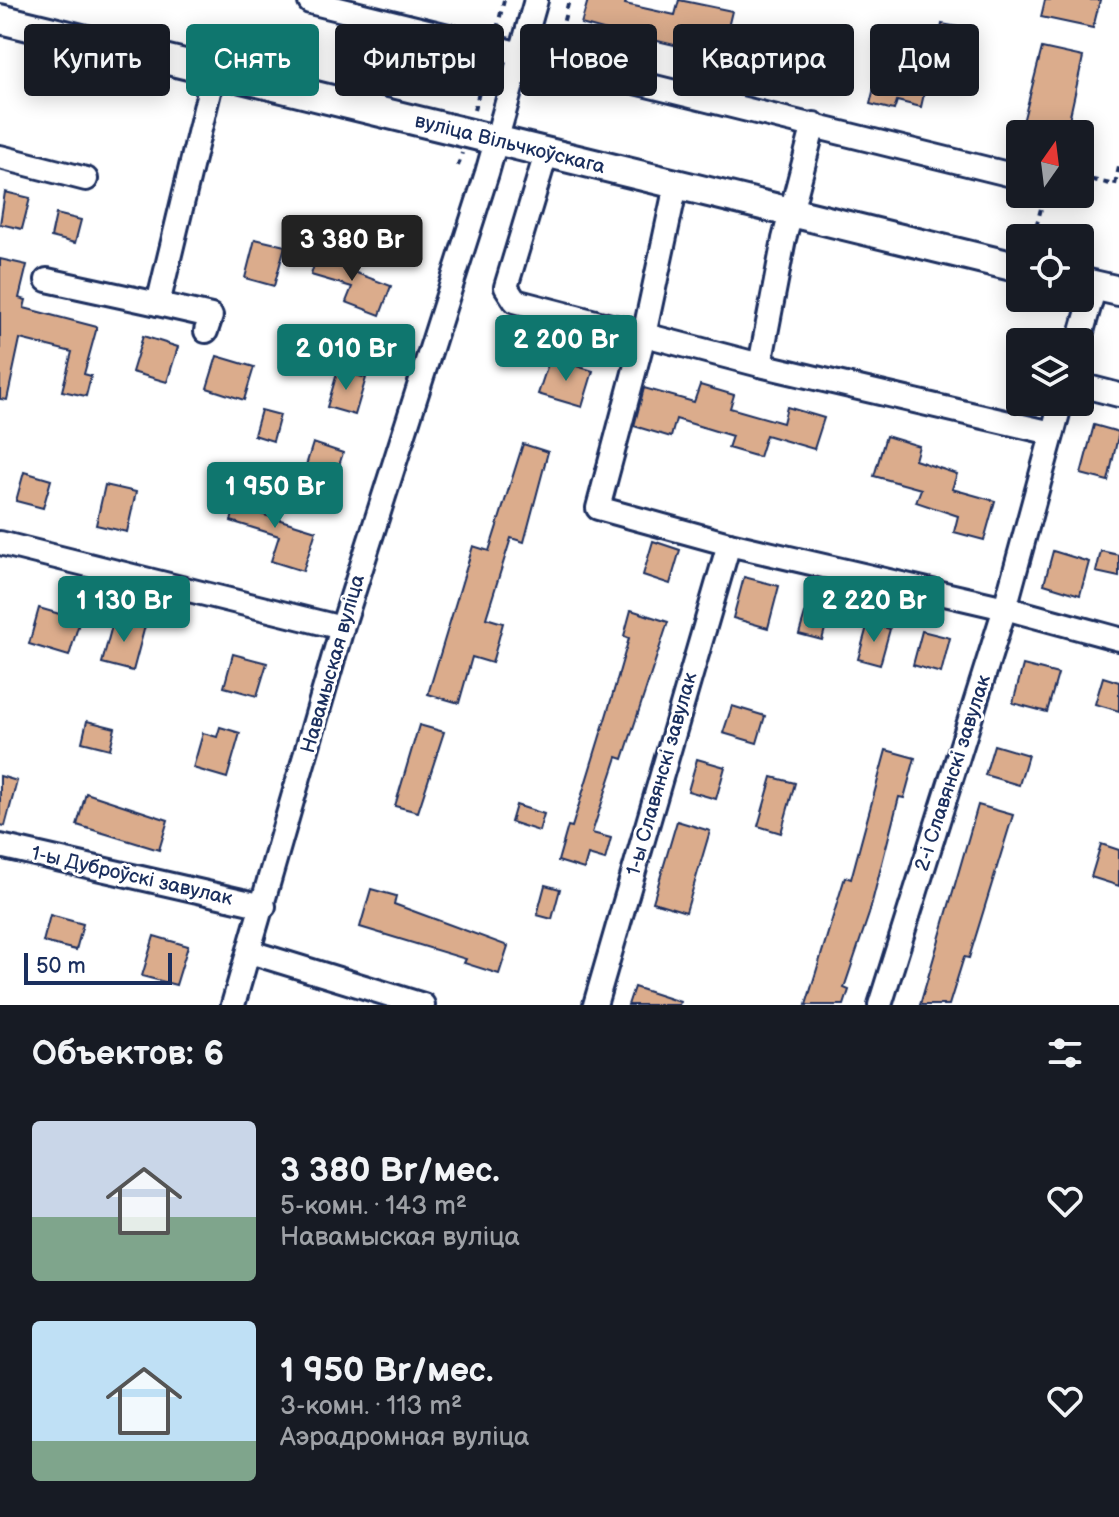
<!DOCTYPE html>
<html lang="ru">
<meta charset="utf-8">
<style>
body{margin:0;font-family:"Balsamiq Sans",sans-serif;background:#20242c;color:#f1f3f6;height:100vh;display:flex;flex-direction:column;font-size:30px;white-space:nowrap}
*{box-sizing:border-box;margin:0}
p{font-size:26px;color:#9ea1a6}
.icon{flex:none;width:44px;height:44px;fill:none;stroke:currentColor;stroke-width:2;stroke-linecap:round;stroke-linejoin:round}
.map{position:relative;height:1005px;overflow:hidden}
.details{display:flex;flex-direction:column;background:#171b24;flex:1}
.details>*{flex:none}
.top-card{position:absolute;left:24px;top:24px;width:1072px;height:72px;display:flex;gap:16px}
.needle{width:52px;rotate:14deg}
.controls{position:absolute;left:1006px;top:120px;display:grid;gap:16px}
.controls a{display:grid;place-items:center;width:88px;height:88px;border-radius:8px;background:#171b24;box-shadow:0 4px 20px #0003;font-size:40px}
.scale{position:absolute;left:24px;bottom:20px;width:148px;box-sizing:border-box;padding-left:8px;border:4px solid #1b2f5e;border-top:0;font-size:22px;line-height:28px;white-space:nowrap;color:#1b2f5e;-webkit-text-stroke:6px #fff;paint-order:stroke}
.price{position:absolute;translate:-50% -68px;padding:0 18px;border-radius:8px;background:#0f766e;color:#fff;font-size:26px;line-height:52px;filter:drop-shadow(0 2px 4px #0008)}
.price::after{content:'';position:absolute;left:50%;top:48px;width:24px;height:18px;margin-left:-12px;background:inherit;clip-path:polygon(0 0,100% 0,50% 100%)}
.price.on{background:#222;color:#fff}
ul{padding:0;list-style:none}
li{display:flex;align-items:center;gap:24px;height:200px;padding:0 32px}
li span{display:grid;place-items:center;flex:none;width:224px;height:160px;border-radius:8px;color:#555}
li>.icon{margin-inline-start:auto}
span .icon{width:96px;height:96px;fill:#fffc;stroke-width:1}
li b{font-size:34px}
h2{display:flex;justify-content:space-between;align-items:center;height:96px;padding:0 32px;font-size:34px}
.chip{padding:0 28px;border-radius:8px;background:#171b24;box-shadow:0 4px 20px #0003;font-size:28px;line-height:72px}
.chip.on{background:#0f766e;color:#fff}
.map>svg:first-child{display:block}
</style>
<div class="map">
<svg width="1119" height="1005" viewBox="0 0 1119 1005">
<rect width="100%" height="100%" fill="#fff"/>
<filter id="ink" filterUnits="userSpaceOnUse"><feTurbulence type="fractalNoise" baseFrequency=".0125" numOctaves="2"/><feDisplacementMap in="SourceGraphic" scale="16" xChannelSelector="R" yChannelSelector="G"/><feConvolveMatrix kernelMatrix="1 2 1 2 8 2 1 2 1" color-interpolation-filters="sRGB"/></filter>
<g filter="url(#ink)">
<g fill="#dbac8c" stroke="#1b2f5e" stroke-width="2">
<path d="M588 0H626L625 4 675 15 679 0 732 11 721 56 649 39 645 55 626 50 629 37 581 24Z"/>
<path d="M1045 0H1100L1093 28 1041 17Z"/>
<path d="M942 24 975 30 969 58 937 51Z"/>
<path d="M781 25 831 36 823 69 773 58Z"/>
<path d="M1042 48 1083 57 1066 134H1020Z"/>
<path d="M881 60 929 72 921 107 897 101 894 110 870 104Z"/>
<path d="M5 192 30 198 22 229 0 224Z"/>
<path d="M56 214 81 220 75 243 51 237Z"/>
<path d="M255 239 285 246 274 286 245 278Z"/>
<path d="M319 248 338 253 335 265 391 286 380 315 346 302 352 287 311 275Z"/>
<path d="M0 259 27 265 19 298 26 300 24 308 97 327 84 374 91 376 86 396 62 391 72 352 20 339 7 400 0 399Z"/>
<path d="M143 336 178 347 167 382 132 372Z"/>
<path d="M217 356 254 367 244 400 207 388Z"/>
<path d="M550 358 593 371 582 407 538 394Z"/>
<path d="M338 370 366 378 355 415 327 407Z"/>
<path d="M700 385 734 395 730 408 783 423 787 407 824 418 814 449 766 435 759 457 728 448 732 436 676 419 671 437 634 426 644 388 694 402Z"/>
<path d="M261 410 280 415 273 441 254 435Z"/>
<path d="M1094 425 1119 432 1108 481 1081 474Z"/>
<path d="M886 436 919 446 915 460 957 474 952 489 995 501 984 540 954 532 958 516 916 502 921 489 874 476Z"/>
<path d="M313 443 343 453 333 484 303 475Z"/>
<path d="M523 444 548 452 524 542 511 538 486 618 503 623 492 663 472 657 459 703 428 694 473 546 489 551Z"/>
<path d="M24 472 51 480 43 508 16 501Z"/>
<path d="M105 485 136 492 127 532 96 525Z"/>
<path d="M241 488 266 496 261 514 316 531 303 571 271 561 279 536 231 521Z"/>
<path d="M653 541 680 550 670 584 643 575Z"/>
<path d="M1053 551 1089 562 1080 595 1044 584Z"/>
<path d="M1101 551 1119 555V577L1096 572Z"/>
<path d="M744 577 779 586 768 628 733 618Z"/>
<path d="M810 597 832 603 822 640 799 634Z"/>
<path d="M39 608 80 620 69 656 29 644Z"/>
<path d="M631 610 668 622 623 759 617 757 592 833 611 838 605 860 588 855 584 869 558 861 568 826 572 827 612 697 629 638 624 636Z"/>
<path d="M114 618 145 626 133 671 102 663Z"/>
<path d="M868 623 890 629 880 665 858 659Z"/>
<path d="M922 631 950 638 941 673 913 665Z"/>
<path d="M233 654 267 663 257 696 224 687Z"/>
<path d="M1023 665 1058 674 1047 712 1013 703Z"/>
<path d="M1103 677 1119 682V711L1095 704Z"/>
<path d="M732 706 765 716 757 743 723 733Z"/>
<path d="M87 721 115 728 110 749 82 742Z"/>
<path d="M419 725 444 732 418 812 395 806Z"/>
<path d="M220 727 240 733 227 778 193 768 203 733 217 737Z"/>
<path d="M994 745 1028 755 1019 785 985 775Z"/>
<path d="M886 750 915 758 904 798 899 797 869 914 844 988 849 990 844 1005H806L845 877 851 879Z"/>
<path d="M697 759 725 767 716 799 688 791Z"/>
<path d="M0 776 17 781 5 826 0 825Z"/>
<path d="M772 777 795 783 781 833 758 826Z"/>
<path d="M86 793 168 820 159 850 77 825Z"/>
<path d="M516 805 544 814 539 831 511 822Z"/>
<path d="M978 805 1013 815 969 958 964 957 949 1005H920Z"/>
<path d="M677 821 710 831 686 912 653 902Z"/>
<path d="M1101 844 1119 850V886L1091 877Z"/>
<path d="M545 885 560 889 552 919 537 915Z"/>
<path d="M371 889 396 896 394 904 508 946 499 974 464 963 466 959 360 927Z"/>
<path d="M50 915 83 924 76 950 43 942Z"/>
<path d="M154 936 188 946 176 985 142 976Z"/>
<path d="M634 987 680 1002 679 1005H628Z"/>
</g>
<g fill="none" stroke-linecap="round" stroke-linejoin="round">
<defs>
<g id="minor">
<path d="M310 2 1020 177"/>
<path d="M546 154 506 287 515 301 760 365 1052 433"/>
<path d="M0 157 86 179"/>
<path d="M676 185 644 335 598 508 729 544 1005 608 1119 639"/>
<path d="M47 280 158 304 214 71"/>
<path d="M158 304 211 316 206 331"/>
<path d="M1079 342 1095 286"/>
<path d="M760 365 784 239 814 124"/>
<path d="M1080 385 1119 395"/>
<path d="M0 543 342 628"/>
<path d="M0 846 264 906"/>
<path d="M250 952 423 1005"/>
<path d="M233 1005 342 628 487 173 536 0"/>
<path d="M595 1005 729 544"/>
<path d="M880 1005 1005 608 1061 402"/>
</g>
<g id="major">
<path d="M0 19 1020 268"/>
<path d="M1080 282 1119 291"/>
</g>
</defs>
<use href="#minor" stroke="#1b2f5e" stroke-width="28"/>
<use href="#major" stroke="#1b2f5e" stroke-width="34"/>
<g stroke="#1b2f5e" stroke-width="4" stroke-dasharray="6 6" stroke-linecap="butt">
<path d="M497 29 504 0"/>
<path d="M558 44 569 0"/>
<path d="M474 110 487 65"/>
<path d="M458 166 462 153"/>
<path d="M1080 177 1115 185 1119 167"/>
<path d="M1033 238 1045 194"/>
</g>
<use href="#minor" stroke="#fff" stroke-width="22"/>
<use href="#major" stroke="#fff" stroke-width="28"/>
</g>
</g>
<g text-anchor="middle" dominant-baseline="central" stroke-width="6" stroke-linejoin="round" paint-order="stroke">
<g font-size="20" fill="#1b2f5e" stroke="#fff">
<text transform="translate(510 144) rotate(14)">вуліца Вільчкоўскага</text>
<text transform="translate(333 664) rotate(-74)">Навамыская вуліца</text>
<text transform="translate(953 773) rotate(-72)">2-і Славянскі завулак</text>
<text transform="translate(662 774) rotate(-74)">1-ы Славянскі завулак</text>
<text transform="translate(132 876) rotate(13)">1-ы Дуброўскі завулак</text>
</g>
</g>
</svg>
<div class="controls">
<a><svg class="needle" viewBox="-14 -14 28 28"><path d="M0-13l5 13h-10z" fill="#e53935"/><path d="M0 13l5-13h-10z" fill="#9ea1a6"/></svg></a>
<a><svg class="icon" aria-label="locate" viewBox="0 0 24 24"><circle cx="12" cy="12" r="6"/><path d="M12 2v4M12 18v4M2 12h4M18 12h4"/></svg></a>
<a><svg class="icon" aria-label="layers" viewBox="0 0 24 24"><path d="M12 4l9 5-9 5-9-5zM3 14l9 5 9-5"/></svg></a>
</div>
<div class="scale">50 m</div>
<b class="price on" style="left:352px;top:283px">3 380 Br</b>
<b class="price" style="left:566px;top:383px">2 200 Br</b>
<b class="price" style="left:346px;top:392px">2 010 Br</b>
<b class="price" style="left:275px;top:530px">1 950 Br</b>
<b class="price" style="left:124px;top:644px">1 130 Br</b>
<b class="price" style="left:874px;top:644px">2 220 Br</b>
<div class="top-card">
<a class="chip">Купить</a>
<a class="chip on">Снять</a>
<a class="chip">Фильтры</a>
<a class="chip">Новое</a>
<a class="chip">Квартира</a>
<a class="chip">Дом</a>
</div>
</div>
<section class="details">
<h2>Объектов: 6<svg class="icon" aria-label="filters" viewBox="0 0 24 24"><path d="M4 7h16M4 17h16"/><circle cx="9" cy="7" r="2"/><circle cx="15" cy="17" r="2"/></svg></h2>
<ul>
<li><span style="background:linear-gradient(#c9d6e8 60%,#7fa58c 0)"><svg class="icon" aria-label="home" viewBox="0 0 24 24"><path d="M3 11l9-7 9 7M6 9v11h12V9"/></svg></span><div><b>3 380 Br/мес.</b><p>5-комн. · 143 m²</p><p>Навамыская вуліца</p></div><svg class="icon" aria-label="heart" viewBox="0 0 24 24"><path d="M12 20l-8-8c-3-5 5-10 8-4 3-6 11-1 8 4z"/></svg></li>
<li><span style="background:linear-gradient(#bfe0f5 75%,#7fa58c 0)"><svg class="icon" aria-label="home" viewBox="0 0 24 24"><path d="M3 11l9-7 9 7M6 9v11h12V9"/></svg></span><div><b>1 950 Br/мес.</b><p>3-комн. · 113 m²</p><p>Аэрадромная вуліца</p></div><svg class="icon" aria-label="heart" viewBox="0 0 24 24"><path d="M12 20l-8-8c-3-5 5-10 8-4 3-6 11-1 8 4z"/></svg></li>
</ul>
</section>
